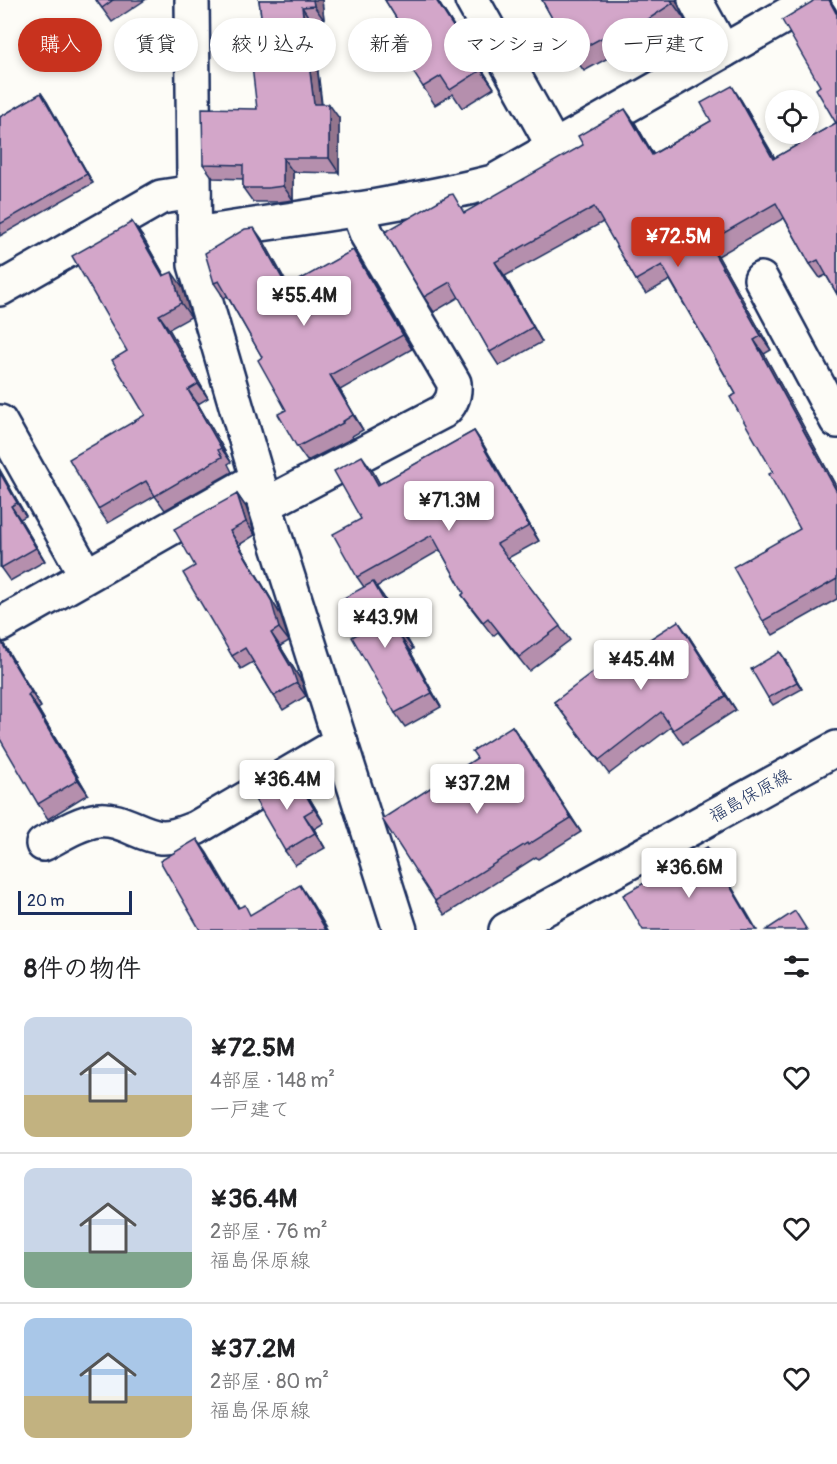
<!DOCTYPE html>
<html lang="ja">
<meta charset="utf-8">
<style>
body{margin:0;font-family:Pangolin,"Klee One",sans-serif;background:#f6f6f6;color:#202124;height:100vh;display:flex;flex-direction:column;font-size:22px;white-space:nowrap}
*{box-sizing:border-box;margin:0}
p{font-size:20px;color:#757577}
.icon{flex:none;width:33px;height:33px;fill:none;stroke:currentColor;stroke-width:2;stroke-linecap:round;stroke-linejoin:round}
.map{position:relative;height:930px;overflow:hidden}
.drawer{display:flex;flex-direction:column;background:#fff;flex:1}
.drawer>*{flex:none}
.banner{position:absolute;left:18px;top:18px;width:801px;height:54px;display:flex;gap:12px}
.fabs{position:absolute;left:765px;top:90px;display:grid;gap:12px}
.fabs a{display:grid;place-items:center;width:54px;height:54px;border-radius:50%;background:#fff;box-shadow:0 3px 9px #0003;font-size:30px}
.scale{position:absolute;left:18px;bottom:15px;width:114px;box-sizing:border-box;padding-left:6px;border:3px solid #1b2f5e;border-top:0;font-size:16px;line-height:21px;white-space:nowrap;color:#1b2f5e;-webkit-text-stroke:4px #fdfcf7;paint-order:stroke}
.price{position:absolute;translate:-50% -51px;padding:0 14px;border-radius:6px;background:#fff;color:#222;font-size:20px;line-height:39px;filter:drop-shadow(0 2px 3px #0008)}
.price::after{content:'';position:absolute;left:50%;top:36px;width:18px;height:14px;margin-left:-9px;background:inherit;clip-path:polygon(0 0,100% 0,50% 100%)}
.price.on{background:#c8321e;color:#fff}
ul{padding:0;list-style:none}
li{display:flex;align-items:center;gap:18px;height:150px;padding:0 24px}
li+li{border-top:2px solid #e0e0e0}
li span{display:grid;place-items:center;flex:none;width:168px;height:120px;border-radius:12px;color:#555}
li>.icon{margin-inline-start:auto}
span .icon{width:72px;height:72px;fill:#fffc;stroke-width:1}
li b{font-size:26px}
h2{display:flex;justify-content:space-between;align-items:center;height:72px;padding:0 24px;font-size:26px}
.tag{padding:0 21px;border-radius:27px;background:#fff;box-shadow:0 3px 9px #0003;font-size:21px;line-height:54px}
.tag.on{background:#c8321e;color:#fff}
.map>svg:first-child{display:block}
</style>
<div class="map">
<svg width="837" height="930" viewBox="0 0 837 930">
<rect width="100%" height="100%" fill="#fdfcf7"/>
<filter id="ink" filterUnits="userSpaceOnUse"><feTurbulence type="fractalNoise" baseFrequency=".0167" numOctaves="2"/><feDisplacementMap in="SourceGraphic" scale="12" xChannelSelector="R" yChannelSelector="G"/><feConvolveMatrix kernelMatrix="1 2 1 2 8 2 1 2 1" color-interpolation-filters="sRGB"/></filter>
<g filter="url(#ink)">
<g fill="none" stroke-linecap="round" stroke-linejoin="round">
<defs>
<g id="minor">
<path d="M192 0 195 265 265 505 400 930"/>
<path d="M472 0 554 147"/>
<path d="M695 0 723 51"/>
<path d="M195 234C294 218 395 207 493 182L813 0"/>
<path d="M761 279 837 421"/>
<path d="M0 289 161 197 194 192"/>
<path d="M0 422 86 575"/>
<path d="M265 505 442 412C452 404 455 395 454 383L367 235 357 209"/>
<path d="M0 625 257 479"/>
<path d="M43 844C60 835 78 823 98 820 120 817 140 835 161 837 173 838 185 832 196 828L341 743"/>
</g>
<path id="major" d="M506 930 837 748"/>
</defs>
<use href="#minor" stroke="#1b2f5e" stroke-width="38"/>
<use href="#major" stroke="#1b2f5e" stroke-width="38"/>
<use href="#minor" stroke="#fdfcf7" stroke-width="33"/>
<use href="#major" stroke="#fdfcf7" stroke-width="33"/>
</g>
<g fill="#b58fad" stroke="#1b2f5e" stroke-width="1.5">
<path d="M96 0H145L112 22Z"/>
<path d="M259 0H322L324 20 312 22 322 104 339 118V173L293 172V200L278 202H253L243 188V179L213 178 203 164 257 109 263 31Z"/>
<path d="M385 0H437L494 88 462 108 453 94 435 105 423 87 398 21Z"/>
<path d="M542 0H676L685 20 624 60 619 52 584 71 572 54Z"/>
<path d="M814 0H830L837 11V294L826 275 820 278 810 264 784 218 718 256 771 350 764 354 837 488V599L773 635 763 621 800 529 736 394 670 280 646 294 636 280 603 222 505 276 542 342 499 366 490 352 459 297 434 312 424 297 635 123 653 154 711 121 741 100 775 158 836 123 820 86 812 2Z"/>
<path d="M41 93 47 102 93 183 0 236V117Z"/>
<path d="M132 222 142 236 165 276 182 286 191 317 169 329 208 398 198 404 231 462 228 464 232 472 165 510 155 496 108 523 98 509 145 415 127 351Z"/>
<path d="M264 242 289 287 353 250 363 264 412 349 340 390 363 430 352 436 353 438 307 461 297 447 286 410 262 357 227 296 224 298 214 283Z"/>
<path d="M474 431 484 446 539 541 508 558 570 640 529 671 498 632 493 636 472 609 462 595 464 593 440 550 376 587 383 596 413 649 410 651 441 707 405 727 395 713 361 632 364 587 357 577 361 519 372 470 380 484Z"/>
<path d="M0 470 26 516 20 519 45 561 10 581 0 567Z"/>
<path d="M237 494 246 507 255 535 239 545 280 614 289 641 280 646 302 682 306 696 283 710 274 696 253 662 241 669 232 656 195 566Z"/>
<path d="M688 635 736 710 683 744 671 727 609 774 554 702 597 673Z"/>
<path d="M3 643 41 707 38 709 88 794 48 819 38 804Z"/>
<path d="M780 652 802 689 773 705 768 698Z"/>
<path d="M512 726 581 832 538 859 536 857 445 915 435 901 477 758Z"/>
<path d="M303 787 324 823 314 829 325 848 295 865 285 851Z"/>
</g>
<g fill="#94748d" stroke="#1b2f5e" stroke-width="1.5">
<path d="M313 0H322L324 20 314 6Z"/>
<path d="M436 0H437L494 88 481 70Z"/>
<path d="M671 0H676L685 20 673 3Z"/>
<path d="M829 0H830L837 11V14Z"/>
<path d="M302 7 312 22 323 118 314 104Z"/>
<path d="M732 86 741 100 783 173 773 159Z"/>
<path d="M41 93 47 102 93 183 87 174Z"/>
<path d="M329 104 339 118V173L329 158Z"/>
<path d="M625 109 635 123 662 169 652 155Z"/>
<path d="M283 158 293 172V200L283 186Z"/>
<path d="M132 222 142 236 173 291 163 276Z"/>
<path d="M254 228 264 242 297 302 287 287Z"/>
<path d="M708 242 718 256 771 350 761 336Z"/>
<path d="M353 250 363 264 412 349 403 335Z"/>
<path d="M495 262 505 276 542 342 533 327Z"/>
<path d="M172 272 182 286 191 317 181 303Z"/>
<path d="M159 315 169 329 208 398 198 384Z"/>
<path d="M754 340 764 354 837 488V492Z"/>
<path d="M330 375 340 390 363 430 353 415Z"/>
<path d="M188 390 198 404 231 462 221 448Z"/>
<path d="M474 431 484 446 539 541 529 526Z"/>
<path d="M362 456 372 470 388 499 378 485Z"/>
<path d="M0 470 26 516 17 503 0 473Z"/>
<path d="M237 494 246 507 255 535 246 522Z"/>
<path d="M11 506 20 519 45 561 36 548Z"/>
<path d="M230 531 239 545 280 614 289 641 279 628Z"/>
<path d="M373 582 383 596 413 649 403 635Z"/>
<path d="M678 621 688 635 736 710 726 696Z"/>
<path d="M271 633 280 646 302 682 306 696 297 683Z"/>
<path d="M400 636 410 651 441 707 432 693Z"/>
<path d="M0 638 3 643 41 707 31 692 0 640Z"/>
<path d="M780 652 785 659 802 689 797 682Z"/>
<path d="M28 695 38 709 88 794 78 780Z"/>
<path d="M512 726 522 740 581 832 571 818Z"/>
<path d="M293 773 303 787 324 823 314 809Z"/>
<path d="M304 815 314 829 325 848 315 833Z"/>
<path d="M197 839 207 853 248 923 238 908Z"/>
<path d="M707 847 713 855 757 930H756Z"/>
<path d="M300 885 310 900 328 930H326Z"/>
</g>
<g fill="#d3a6c9" stroke="#1b2f5e" stroke-width="1.5">
<path d="M96 0H113L102 8Z"/>
<path d="M259 0H313L314 6 302 7 314 104H329V158H283V186L268 188H243V165L203 164 202 108 257 109 248 32 263 31Z"/>
<path d="M385 0H436L481 70 450 90 441 76 423 87 385 29 398 21Z"/>
<path d="M542 0H671L673 3 612 43 607 35 572 54Z"/>
<path d="M814 0H829L836 13H837V294L818 260 810 264 776 203 708 242 761 336 754 340 837 492V579L763 621 733 567 800 529 769 474 773 472 730 397 736 394 662 265 636 280 594 207 495 262 533 327 490 352 450 282 424 297 385 232 449 195 453 194 464 213 583 145 578 136 625 109 652 155 711 121 701 103 732 86 773 159 836 123 816 89 820 86 782 20 812 2Z"/>
<path d="M41 93 87 174 0 224V117Z"/>
<path d="M132 222 163 276 172 272 181 303 159 315 198 384 188 390 221 448 218 450 222 457 155 496 146 481 98 509 69 459 145 415 112 360 127 351 72 256Z"/>
<path d="M254 228 287 287 353 250 403 335 330 375 353 415 342 422 343 423 297 447 278 414 286 410 258 360 262 357 219 281 214 283 205 253 245 229Z"/>
<path d="M474 431 529 526 497 544 560 626 519 657 488 618 483 622 462 595 464 593 432 535 357 577 333 534 361 519 334 471 362 456 378 485Z"/>
<path d="M0 473 17 503 11 506 36 548 1 568Z"/>
<path d="M237 494 246 522 230 531 271 600 279 628 271 633 292 669 297 683 274 696 245 648 232 656 183 573 195 566 174 529Z"/>
<path d="M373 582 403 635 400 636 432 693 395 713 352 637 361 632 342 599Z"/>
<path d="M678 621 726 696 673 730 661 712 599 760 554 702 595 671 597 673Z"/>
<path d="M0 640 31 692 28 695 78 780 38 804 0 739Z"/>
<path d="M780 652 797 682 768 698 751 669Z"/>
<path d="M512 726 571 818 528 845 527 843 435 901 382 819 477 758 472 751Z"/>
<path d="M293 773 314 809 304 815 315 833 285 851 253 796Z"/>
<path d="M197 839 238 908 245 905 250 915 300 885 326 930H200L160 861Z"/>
<path d="M707 847 756 930H643L623 895Z"/>
<path d="M795 911 807 930H766Z"/>
</g>
</g>
<g text-anchor="middle" dominant-baseline="central" stroke-width="5" stroke-linejoin="round" paint-order="stroke">
<g font-size="18" fill="#1b2f5e" stroke="#fdfcf7">
<text transform="translate(750 796) rotate(-29)">福島保原線</text>
</g>
</g>
</svg>
<div class="fabs">
<a><svg class="icon" aria-label="locate" viewBox="0 0 24 24"><circle cx="12" cy="12" r="6"/><path d="M12 2v4M12 18v4M2 12h4M18 12h4"/></svg></a>
</div>
<div class="scale">20 m</div>
<b class="price on" style="left:678px;top:268px">¥72.5M</b>
<b class="price" style="left:304px;top:327px">¥55.4M</b>
<b class="price" style="left:449px;top:532px">¥71.3M</b>
<b class="price" style="left:385px;top:649px">¥43.9M</b>
<b class="price" style="left:641px;top:691px">¥45.4M</b>
<b class="price" style="left:287px;top:811px">¥36.4M</b>
<b class="price" style="left:477px;top:815px">¥37.2M</b>
<b class="price" style="left:689px;top:899px">¥36.6M</b>
<div class="banner">
<a class="tag on">購入</a>
<a class="tag">賃貸</a>
<a class="tag">絞り込み</a>
<a class="tag">新着</a>
<a class="tag">マンション</a>
<a class="tag">一戸建て</a>
</div>
</div>
<section class="drawer">
<h2>8件の物件<svg class="icon" aria-label="filters" viewBox="0 0 24 24"><path d="M4 7h16M4 17h16"/><circle cx="9" cy="7" r="2"/><circle cx="15" cy="17" r="2"/></svg></h2>
<ul>
<li><span style="background:linear-gradient(#c9d6e8 65%,#c2b280 0)"><svg class="icon" aria-label="home" viewBox="0 0 24 24"><path d="M3 11l9-7 9 7M6 9v11h12V9"/></svg></span><div><b>¥72.5M</b><p>4部屋 · 148 m²</p><p>一戸建て</p></div><svg class="icon" aria-label="heart" viewBox="0 0 24 24"><path d="M12 20l-8-8c-3-5 5-10 8-4 3-6 11-1 8 4z"/></svg></li>
<li><span style="background:linear-gradient(#c9d6e8 70%,#7fa58c 0)"><svg class="icon" aria-label="home" viewBox="0 0 24 24"><path d="M3 11l9-7 9 7M6 9v11h12V9"/></svg></span><div><b>¥36.4M</b><p>2部屋 · 76 m²</p><p>福島保原線</p></div><svg class="icon" aria-label="heart" viewBox="0 0 24 24"><path d="M12 20l-8-8c-3-5 5-10 8-4 3-6 11-1 8 4z"/></svg></li>
<li><span style="background:linear-gradient(#a9c7e8 65%,#c2b280 0)"><svg class="icon" aria-label="home" viewBox="0 0 24 24"><path d="M3 11l9-7 9 7M6 9v11h12V9"/></svg></span><div><b>¥37.2M</b><p>2部屋 · 80 m²</p><p>福島保原線</p></div><svg class="icon" aria-label="heart" viewBox="0 0 24 24"><path d="M12 20l-8-8c-3-5 5-10 8-4 3-6 11-1 8 4z"/></svg></li>
</ul>
</section>
